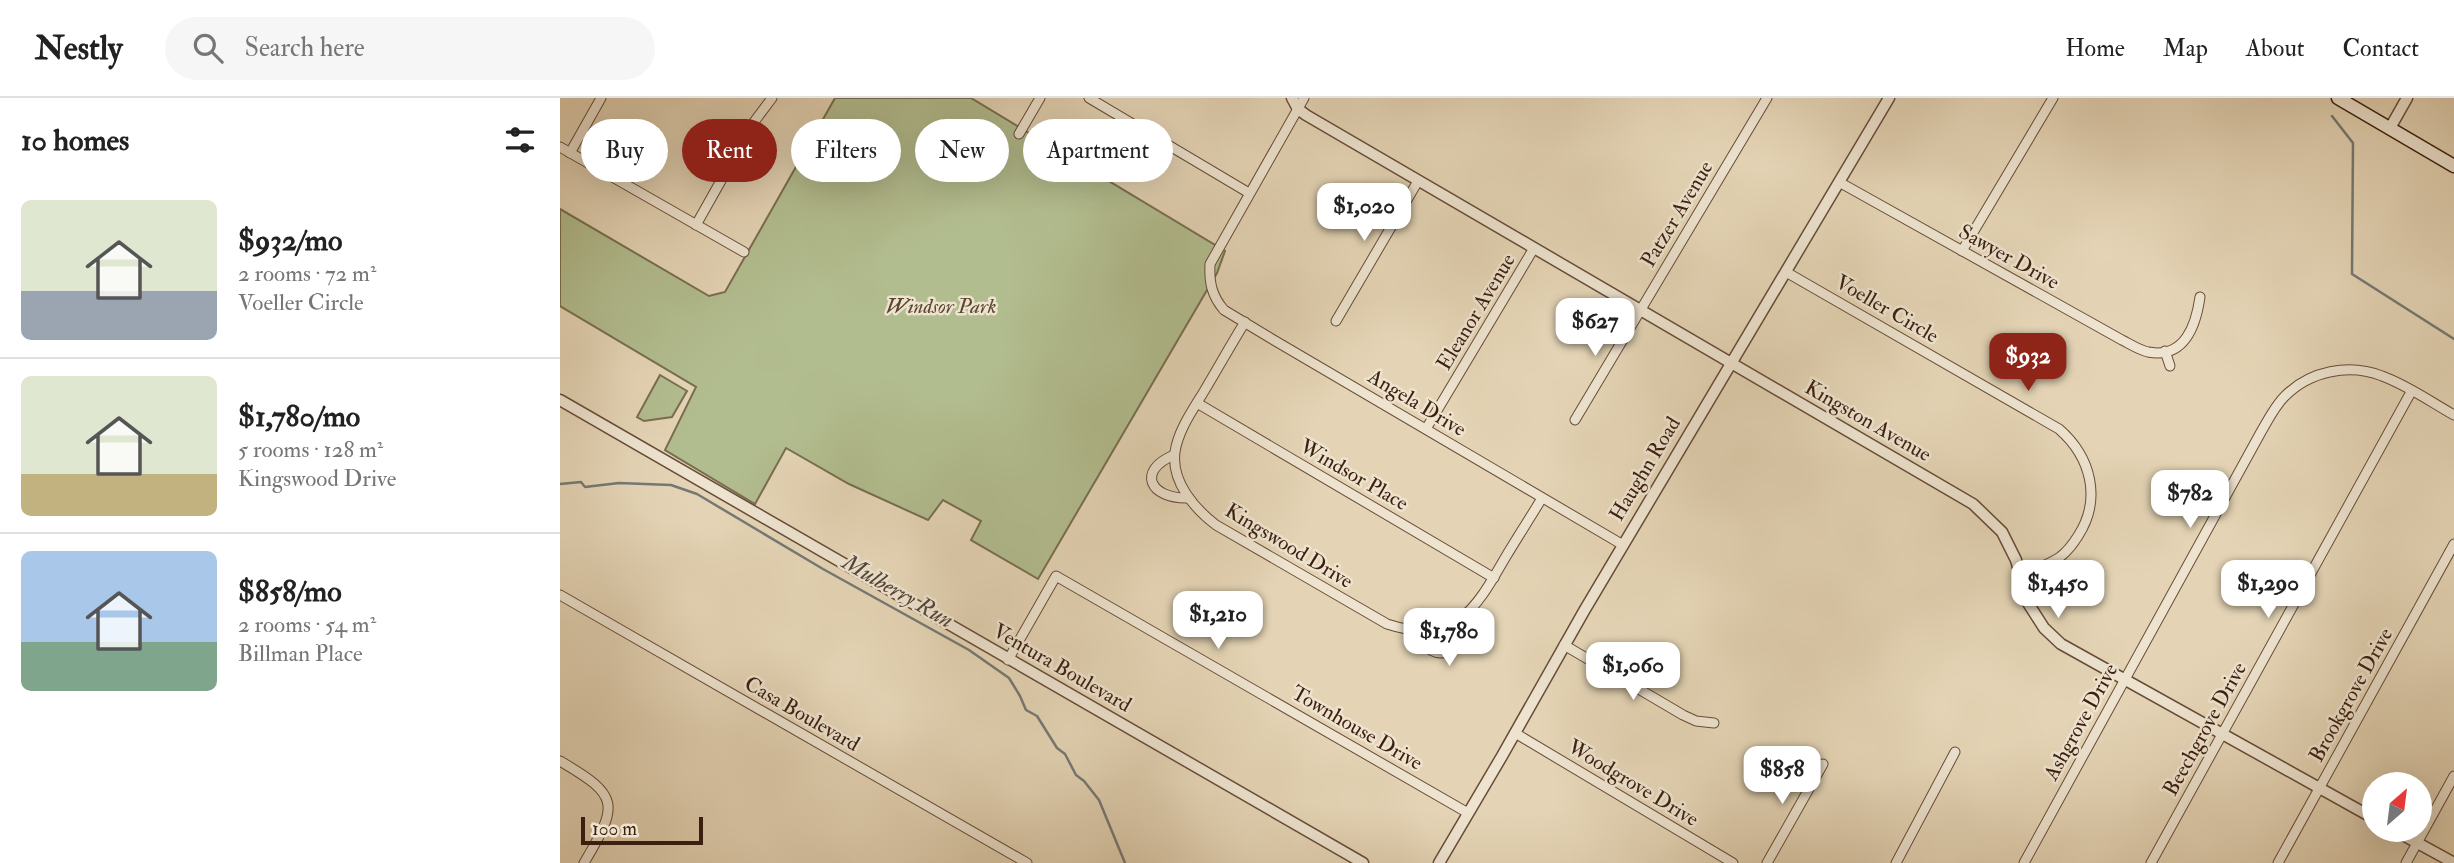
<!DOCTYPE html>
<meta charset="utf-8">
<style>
body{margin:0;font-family:"IM FELL Double Pica",serif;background:#f6f6f6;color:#222;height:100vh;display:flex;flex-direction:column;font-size:26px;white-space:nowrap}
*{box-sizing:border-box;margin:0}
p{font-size:23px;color:#767676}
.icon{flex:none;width:38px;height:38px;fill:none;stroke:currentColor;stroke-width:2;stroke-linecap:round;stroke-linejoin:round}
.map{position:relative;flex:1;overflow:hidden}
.side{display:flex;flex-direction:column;background:#fff;width:560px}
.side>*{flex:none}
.banner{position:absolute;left:21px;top:21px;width:665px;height:63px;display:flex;gap:14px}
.needle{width:46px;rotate:28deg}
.tools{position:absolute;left:1802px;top:674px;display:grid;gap:14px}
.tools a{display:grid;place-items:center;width:70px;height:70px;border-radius:50%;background:#fff;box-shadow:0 7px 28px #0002;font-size:35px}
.scale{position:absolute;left:21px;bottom:18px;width:122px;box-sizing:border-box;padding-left:7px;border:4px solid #3d1f0f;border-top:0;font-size:19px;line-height:24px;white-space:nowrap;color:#3d1f0f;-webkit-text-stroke:5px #ede3cf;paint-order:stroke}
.price{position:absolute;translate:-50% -60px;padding:0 16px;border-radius:14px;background:#fff;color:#222;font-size:23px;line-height:46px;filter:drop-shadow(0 2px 4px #0008)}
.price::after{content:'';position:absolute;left:50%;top:42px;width:21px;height:16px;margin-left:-10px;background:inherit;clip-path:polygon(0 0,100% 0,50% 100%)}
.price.active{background:#8f2418;color:#fff}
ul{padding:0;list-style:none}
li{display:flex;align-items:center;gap:21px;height:175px;padding:0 21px}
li+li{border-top:2px solid #e0e0e0}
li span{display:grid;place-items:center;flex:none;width:196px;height:140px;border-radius:10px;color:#555}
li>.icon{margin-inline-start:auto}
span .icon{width:84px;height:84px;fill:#fffc;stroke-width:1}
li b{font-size:30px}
h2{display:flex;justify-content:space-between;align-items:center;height:84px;padding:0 21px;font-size:30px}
.tag{padding:0 24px;border-radius:32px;background:#fff;box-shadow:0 7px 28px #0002;font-size:24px;line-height:63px}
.tag.active{background:#8f2418;color:#fff}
header{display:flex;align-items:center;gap:42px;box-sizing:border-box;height:98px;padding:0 35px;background:#fff;border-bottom:2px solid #e0e0e0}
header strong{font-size:33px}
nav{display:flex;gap:38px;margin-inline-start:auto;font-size:24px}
.search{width:490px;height:63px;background:#f6f6f6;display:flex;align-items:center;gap:18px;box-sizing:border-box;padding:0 24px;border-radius:38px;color:#767676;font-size:26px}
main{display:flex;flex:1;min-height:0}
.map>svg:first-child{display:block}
</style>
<header>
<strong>Nestly</strong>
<div class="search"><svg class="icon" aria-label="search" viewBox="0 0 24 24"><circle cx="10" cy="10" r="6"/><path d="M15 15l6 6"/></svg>Search here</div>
<nav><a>Home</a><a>Map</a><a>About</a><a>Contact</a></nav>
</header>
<main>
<section class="side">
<h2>10 homes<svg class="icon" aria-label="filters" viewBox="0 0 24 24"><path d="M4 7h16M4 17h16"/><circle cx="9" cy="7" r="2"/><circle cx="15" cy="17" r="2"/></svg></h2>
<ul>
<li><span style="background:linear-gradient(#dfe7d0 65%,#9aa5b1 0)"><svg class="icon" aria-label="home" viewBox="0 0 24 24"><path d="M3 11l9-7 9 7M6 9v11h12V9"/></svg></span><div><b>$932/mo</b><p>2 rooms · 72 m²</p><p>Voeller Circle</p></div></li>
<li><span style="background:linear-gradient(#dfe7d0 70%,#c2b280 0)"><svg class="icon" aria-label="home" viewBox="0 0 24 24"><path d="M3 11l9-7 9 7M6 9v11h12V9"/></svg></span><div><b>$1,780/mo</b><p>5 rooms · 128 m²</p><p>Kingswood Drive</p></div></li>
<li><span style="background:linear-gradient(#a9c7e8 65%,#7fa58c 0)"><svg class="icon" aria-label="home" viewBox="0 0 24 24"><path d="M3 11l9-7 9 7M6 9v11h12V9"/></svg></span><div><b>$858/mo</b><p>2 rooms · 54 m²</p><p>Billman Place</p></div></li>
</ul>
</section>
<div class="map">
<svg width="1894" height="765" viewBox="0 0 1894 765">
<rect width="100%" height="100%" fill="#e4d4b5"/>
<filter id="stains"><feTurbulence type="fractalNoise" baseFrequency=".00286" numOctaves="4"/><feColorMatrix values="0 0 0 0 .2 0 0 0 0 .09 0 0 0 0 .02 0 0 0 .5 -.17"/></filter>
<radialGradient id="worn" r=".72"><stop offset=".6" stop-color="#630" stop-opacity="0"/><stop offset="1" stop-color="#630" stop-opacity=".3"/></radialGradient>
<g fill="#b2bd8f" stroke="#786e4f" stroke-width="2">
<path d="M275 0H411L665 153 657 175 478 481 411 442 421 423 383 402 368 422 289 386 226 350 195 406 105 352 136 289 0 208V111L149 198 165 194Z"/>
<path d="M100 277 127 293 112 319 84 323 77 319Z"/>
</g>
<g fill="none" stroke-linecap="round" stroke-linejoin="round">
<g stroke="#757974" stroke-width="2.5">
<path d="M1772 18 1793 45 1792 176 1894 241"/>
<path d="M0 386 21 384 25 389 59 385 111 387 137 396 263 471 409 552 449 580 460 598 466 612 477 618 497 650 505 656 516 677 524 683 539 702 565 765"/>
</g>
<defs>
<g id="minor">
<path d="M529 0 689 95"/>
<path d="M744 0 650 166C649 185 652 198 664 212L712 241 1063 447"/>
<path d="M459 36 480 0"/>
<path d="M0 49 184 154"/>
<path d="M10 55 41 0"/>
<path d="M1279 84 1562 242C1570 246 1579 252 1588 254 1625 261 1636 227 1640 199"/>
<path d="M136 127 194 24 212 0"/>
<path d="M1402 153 1493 0"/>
<path d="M1226 174 1499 331C1531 359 1542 401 1518 438 1513 446 1508 453 1500 459 1488 467 1474 472 1461 477"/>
<path d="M776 223 858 83"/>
<path d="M685 224C670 248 657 272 643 295 632 313 618 333 615 354 611 384 635 411 656 427L827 526C895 548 915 512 945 460 957 440 970 420 982 400"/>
<path d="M1605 253 1610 268"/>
<path d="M637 305 934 480"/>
<path d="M1015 322 1207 0"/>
<path d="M866 331 974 150"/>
<path d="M614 357C576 373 590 401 628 400"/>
<path d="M0 497 467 765"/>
<path d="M858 533C863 551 877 561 895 551L898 539V523"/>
<path d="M1004 547 1123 617 1136 623 1154 625"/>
<path d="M448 562 496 478 908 715"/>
<path d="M955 635 1173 765"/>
<path d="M0 663C60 698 59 706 24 765"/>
<path d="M1207 765 1263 666"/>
<path d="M1336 765 1395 654"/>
<path d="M1464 765 1701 334C1708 322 1715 308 1725 298 1750 273 1789 265 1822 278 1847 287 1871 304 1894 317"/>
<path d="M1591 765 1851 294"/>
<path d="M1718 765 1894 446"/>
<path d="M1846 765 1894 678"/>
</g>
<g id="tertiary">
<path d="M732 0 738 11 746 17 1413 406 1442 434 1456 462 1468 505 1484 530 1501 546 1815 721"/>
<path d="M1830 30 1847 0"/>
<path d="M0 302 803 765"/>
<path d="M1834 732 1894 765"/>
<path d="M879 765 942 658 1024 513 1329 0"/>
</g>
<path id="secondary" d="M1778 0 1894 68"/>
</defs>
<use href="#minor" stroke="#674c38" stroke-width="11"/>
<use href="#tertiary" stroke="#674c38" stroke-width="13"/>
<use href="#secondary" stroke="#3d1f0f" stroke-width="15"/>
<use href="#minor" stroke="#ede3cf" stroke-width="9"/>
<use href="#tertiary" stroke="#ede3cf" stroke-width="10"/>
<use href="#secondary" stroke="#ede3cf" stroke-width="12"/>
</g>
<g text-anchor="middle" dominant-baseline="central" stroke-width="5" stroke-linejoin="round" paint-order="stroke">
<g font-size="21" fill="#3d1f0f" stroke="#ede3cf">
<text transform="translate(1117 116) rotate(-59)">Patzer Avenue</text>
<text transform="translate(1449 159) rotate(29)">Sawyer Drive</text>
<text transform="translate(1327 211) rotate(30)">Voeller Circle</text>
<text transform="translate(916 214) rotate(-59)">Eleanor Avenue</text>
<text transform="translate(857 305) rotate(31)">Angela Drive</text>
<text transform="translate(1308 323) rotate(30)">Kingston Avenue</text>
<text transform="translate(1085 371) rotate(-59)">Haughn Road</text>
<text transform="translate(794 377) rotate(30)">Windsor Place</text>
<text transform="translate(729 448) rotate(31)">Kingswood Drive</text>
<text transform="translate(502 570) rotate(30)">Ventura Boulevard</text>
<text transform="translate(1791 597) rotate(-61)">Brookgrove Drive</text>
<text transform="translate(242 616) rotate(30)">Casa Boulevard</text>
<text transform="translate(1521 624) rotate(-61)">Ashgrove Drive</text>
<text transform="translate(797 630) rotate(30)">Townhouse Drive</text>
<text transform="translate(1645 631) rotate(-61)">Beechgrove Drive</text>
<text transform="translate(1073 685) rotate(31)">Woodgrove Drive</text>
</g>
<g font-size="21" font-style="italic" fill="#5a462f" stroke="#ede3cf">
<text x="381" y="208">Windsor Park</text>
</g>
<g font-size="23" font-style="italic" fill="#544439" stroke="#ede3cf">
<text transform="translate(338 493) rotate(30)">Mulberry Run</text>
</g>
</g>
<rect width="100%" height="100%" filter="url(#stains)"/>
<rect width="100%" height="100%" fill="url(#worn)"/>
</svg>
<div class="tools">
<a><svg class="needle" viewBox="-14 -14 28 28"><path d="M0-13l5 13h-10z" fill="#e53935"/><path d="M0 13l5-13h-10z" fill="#767676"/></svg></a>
</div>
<div class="scale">100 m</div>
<b class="price" style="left:804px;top:145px">$1,020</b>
<b class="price" style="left:1035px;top:260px">$627</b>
<b class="price active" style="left:1468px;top:295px">$932</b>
<b class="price" style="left:1630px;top:432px">$782</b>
<b class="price" style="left:1498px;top:522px">$1,450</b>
<b class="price" style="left:1708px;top:522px">$1,290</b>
<b class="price" style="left:658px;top:553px">$1,210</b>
<b class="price" style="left:889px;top:570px">$1,780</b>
<b class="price" style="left:1073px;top:604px">$1,060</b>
<b class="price" style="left:1222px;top:708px">$858</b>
<div class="banner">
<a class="tag">Buy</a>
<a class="tag active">Rent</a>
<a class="tag">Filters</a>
<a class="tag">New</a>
<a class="tag">Apartment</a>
</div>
</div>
</main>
